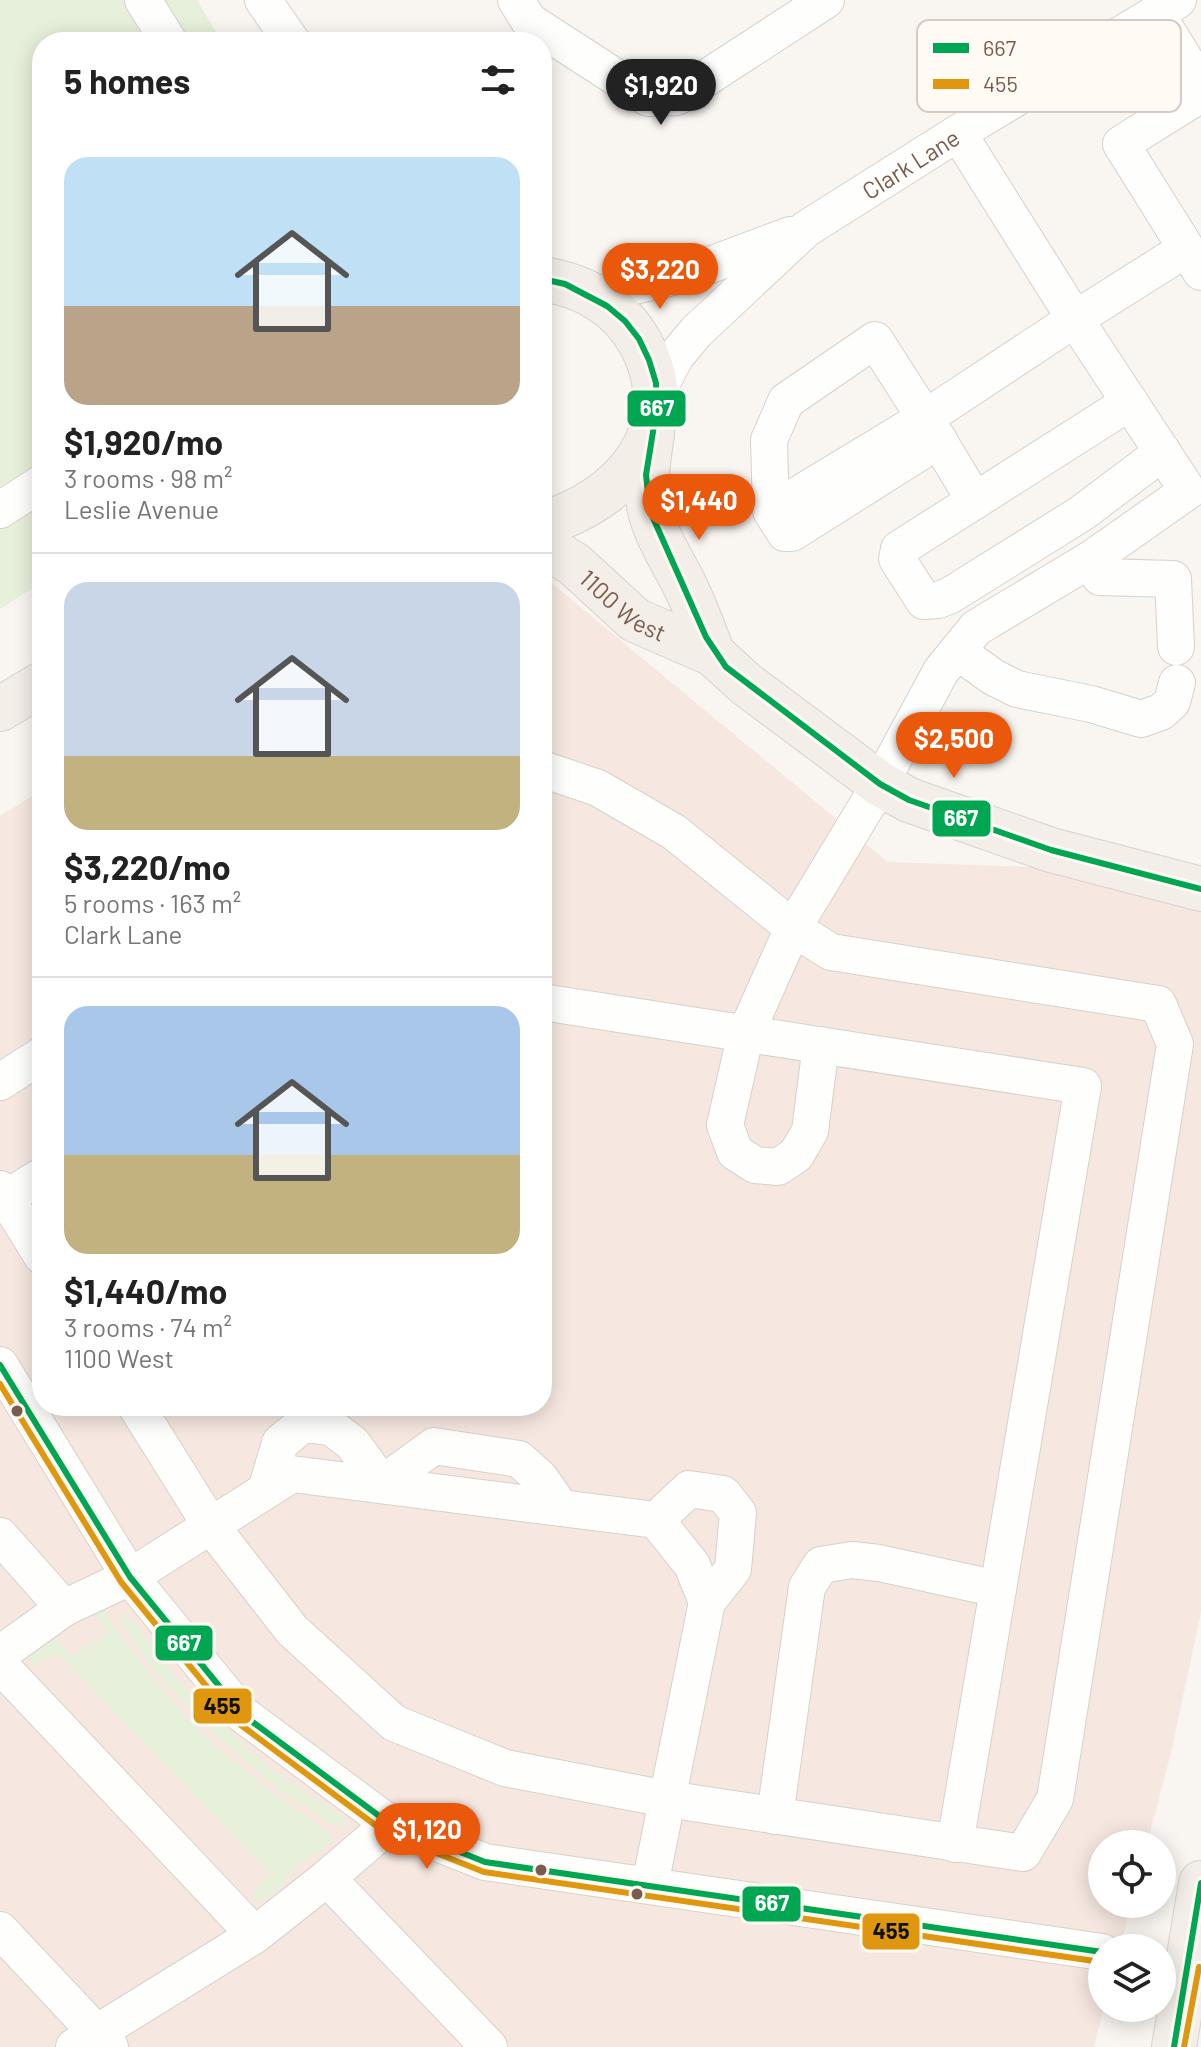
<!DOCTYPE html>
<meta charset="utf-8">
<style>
body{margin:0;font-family:Barlow,sans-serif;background:#f2f2f2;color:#222;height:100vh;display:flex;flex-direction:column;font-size:30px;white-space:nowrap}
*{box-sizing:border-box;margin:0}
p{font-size:26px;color:#767676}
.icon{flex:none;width:44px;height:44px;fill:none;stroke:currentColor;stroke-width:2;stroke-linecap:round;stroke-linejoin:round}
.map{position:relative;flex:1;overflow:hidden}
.details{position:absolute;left:32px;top:32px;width:520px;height:1384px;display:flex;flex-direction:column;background:#fff;border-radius:32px;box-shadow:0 4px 20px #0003}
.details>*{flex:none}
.tools{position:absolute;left:1088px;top:1830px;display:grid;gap:16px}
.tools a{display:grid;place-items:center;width:88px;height:88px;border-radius:50%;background:#fff;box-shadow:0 4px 20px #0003;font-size:40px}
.price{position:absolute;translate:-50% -68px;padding:0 18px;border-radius:28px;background:#ea580c;color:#fff;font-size:26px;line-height:52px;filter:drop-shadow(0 2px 4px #0008)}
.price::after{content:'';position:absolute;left:50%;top:48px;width:24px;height:18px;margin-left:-12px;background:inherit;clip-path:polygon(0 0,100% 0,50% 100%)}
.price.current{background:#222;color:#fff}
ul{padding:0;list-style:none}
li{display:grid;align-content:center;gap:16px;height:424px;padding:0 32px}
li+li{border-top:2px solid #e0e0e0}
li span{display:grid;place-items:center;height:248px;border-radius:24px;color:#555}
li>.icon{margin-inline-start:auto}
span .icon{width:144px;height:144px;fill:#fffc;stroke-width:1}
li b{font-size:34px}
h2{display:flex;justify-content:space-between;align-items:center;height:96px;padding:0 32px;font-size:34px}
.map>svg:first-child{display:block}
</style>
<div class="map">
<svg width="1201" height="2047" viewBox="0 0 1201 2047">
<rect width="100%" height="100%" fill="#f9f5f0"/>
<path fill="#f6e8e1" d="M542 575 888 862 1201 873V1612L1171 1753 1147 1844H1102V1904H1131L1120 1948H1102L1104 2008 1094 2047H0V816L42 790V1406H542Z"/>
<g fill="#e7f0db">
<path d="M0 0H197L222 42H42V582L0 609Z"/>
<path d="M103 1610C137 1656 171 1704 213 1743 249 1777 290 1805 330 1834L333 1839 330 1843 297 1867 280 1888 261 1902 253 1894 260 1882 270 1875 58 1653 35 1666 27 1658 28 1653 56 1638 72 1656 107 1633 95 1614Z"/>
<path d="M119 1613 136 1624 175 1676 208 1711 273 1770 342 1816 346 1822 345 1827 327 1822 270 1783 205 1726 151 1667 120 1621Z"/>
</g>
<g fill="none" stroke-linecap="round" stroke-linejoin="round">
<defs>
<g id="minor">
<path d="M143 0 169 42"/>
<path d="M263 0 292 42"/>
<path d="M516 0 529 21 648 98 677 97 826 0"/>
<path d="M1156 13 1201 86"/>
<path d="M1201 94 1121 144 1201 272"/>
<path d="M595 295 686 274 790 235"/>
<path id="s1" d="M657 392 676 356 696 332 806 229 958 133 1178 0"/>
<path d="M1130 402 899 549 897 559 924 601 938 600 949 596 1082 513 1163 452"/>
<path d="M975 501 925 418 1075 319 1186 249"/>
<path d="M0 510 42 483"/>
<path d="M771 511 925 418 875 340 786 401 769 440 771 511 785 533H792L939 440"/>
<path d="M1091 559 1100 577 1173 579 1176 647"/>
<path d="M957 651 993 677 1017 689 1091 704 1141 719 1161 712 1172 702 1177 683"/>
<path d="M542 769 598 788 674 832 793 928 880 784 941 671 976 628 1091 559 1188 491 1075 319 958 133"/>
<path d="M542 1002 1083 1086 955 1844"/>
<path d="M0 1082 42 1055"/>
<path d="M0 1189 6 1198 42 1176"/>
<path d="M0 1202 6 1198 42 1256"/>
<path d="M0 1365 130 1577 242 1714 390 1824 485 1862 1102 1952"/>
<path d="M136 1406 211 1526 292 1630 394 1723 505 1768 667 1799 1023 1853 1055 1799 1175 1044 1158 1004 831 952 793 928 746 1033 725 1125 735 1152 755 1165 778 1167 796 1155 810 1131 821 1045"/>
<path d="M266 1490 280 1443 303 1424 331 1427 352 1443 382 1484 434 1446 519 1459 540 1478 561 1508"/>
<path d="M0 1536 64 1608"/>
<path d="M0 1654 64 1608 130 1577 292 1474 656 1520"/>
<path d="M0 1665 255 1935 327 1878"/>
<path d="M775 1816 807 1587 821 1565 852 1560 879 1563 998 1589"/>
<path d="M390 1824 327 1878 489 2047"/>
<path d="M650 1885 707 1602 733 1569 738 1513 723 1494 689 1489 656 1520 692 1565 707 1602"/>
<path d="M0 1930 110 2047"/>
<path d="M74 2047 255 1935"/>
</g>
<g id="major">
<path d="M542 279C584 285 620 306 641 344 685 429 624 500 542 524"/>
<path d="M652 435C640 505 649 519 681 578 694 602 703 629 713 654"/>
<path id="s2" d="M542 545 574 564 635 620 713 654 746 684 880 784 909 800 1051 850 1201 889"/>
<path d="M0 709 42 684"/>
<path d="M1174 2047 1201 1883"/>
</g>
</defs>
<use href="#minor" stroke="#d7d1cb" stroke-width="38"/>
<use href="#major" stroke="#dad1cc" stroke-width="46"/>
<use href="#minor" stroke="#fefefd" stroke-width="36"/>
<use href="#major" stroke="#f3eee8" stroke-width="44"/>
<defs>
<g id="bus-1">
<path d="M542 279 565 284 607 306 625 321 639 339 649 360 656 383 657 407 646 475 650 511 706 637 726 667 880 784 909 800 1051 850 1201 889"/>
<path d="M0 1365 130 1577 242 1714 390 1824 485 1862 1102 1952"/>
<path d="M1174 2047 1201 1883"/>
</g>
<g id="bus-2">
<path d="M0 1384 121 1582 234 1720 386 1833 484 1872 1101 1962"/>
<path d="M1184 2047 1199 1967"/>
</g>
</defs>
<use href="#bus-1" stroke="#fffaf3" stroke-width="12"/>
<use href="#bus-2" stroke="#fffaf3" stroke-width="12"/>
<use href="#bus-1" stroke="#00a651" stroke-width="6"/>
<use href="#bus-2" stroke="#de970f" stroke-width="6"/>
</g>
<g fill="#7a5c4d" stroke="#fffaf3" stroke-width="3">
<circle cx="17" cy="1411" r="7"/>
<circle cx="541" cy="1870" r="7"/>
<circle cx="637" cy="1894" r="7"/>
</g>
<g text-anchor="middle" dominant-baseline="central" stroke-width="6" stroke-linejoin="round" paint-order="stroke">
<g font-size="24" fill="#7a5c4d" stroke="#fffaf3">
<text stroke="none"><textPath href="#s1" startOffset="346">Clark Lane</textPath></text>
<text stroke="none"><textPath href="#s2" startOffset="102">1100 West</textPath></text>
</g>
</g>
<rect x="917" y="20" width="264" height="92" rx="12" fill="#fffaf3" stroke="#d7cbc1" stroke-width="2"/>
<rect x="933" y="43" width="36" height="10" fill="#00a651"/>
<rect x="933" y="79" width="36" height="10" fill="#de970f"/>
<g font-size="22" fill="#7a5c4d">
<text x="983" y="56">667</text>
<text x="983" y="92">455</text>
</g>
<g stroke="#fffaf3" stroke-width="3">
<rect x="626" y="389" width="61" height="39" rx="8" fill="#00a651"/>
<rect x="931" y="799" width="61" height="39" rx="8" fill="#00a651"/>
<rect x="154" y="1624" width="60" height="38" rx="8" fill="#00a651"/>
<rect x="192" y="1687" width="61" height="38" rx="8" fill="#de970f"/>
<rect x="741" y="1885" width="61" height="38" rx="8" fill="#00a651"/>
<rect x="861" y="1912" width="60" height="39" rx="8" fill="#de970f"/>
</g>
<g font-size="22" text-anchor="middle" font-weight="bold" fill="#fff">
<text x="657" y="416">667</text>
<text x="961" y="826">667</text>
<text x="184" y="1651">667</text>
<text x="772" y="1911">667</text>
</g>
<g font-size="22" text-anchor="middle" font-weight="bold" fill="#111">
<text x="222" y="1714">455</text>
<text x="891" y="1939">455</text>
</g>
</svg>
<div class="tools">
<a><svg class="icon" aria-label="locate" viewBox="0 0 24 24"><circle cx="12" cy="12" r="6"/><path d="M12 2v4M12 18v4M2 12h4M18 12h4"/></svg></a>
<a><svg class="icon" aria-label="layers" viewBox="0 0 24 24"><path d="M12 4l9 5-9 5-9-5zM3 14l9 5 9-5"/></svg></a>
</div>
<b class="price current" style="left:661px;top:127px">$1,920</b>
<b class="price" style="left:660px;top:311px">$3,220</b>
<b class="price" style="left:699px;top:542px">$1,440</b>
<b class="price" style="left:954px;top:780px">$2,500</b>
<b class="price" style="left:427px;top:1871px">$1,120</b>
<section class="details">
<h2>5 homes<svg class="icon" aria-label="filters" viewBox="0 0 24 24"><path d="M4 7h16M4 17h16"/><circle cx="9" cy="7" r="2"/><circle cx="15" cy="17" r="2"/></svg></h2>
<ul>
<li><span style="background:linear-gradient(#bfe0f5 60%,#b9a48a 0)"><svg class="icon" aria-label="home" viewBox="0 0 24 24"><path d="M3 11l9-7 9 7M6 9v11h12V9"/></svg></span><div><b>$1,920/mo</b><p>3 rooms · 98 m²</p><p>Leslie Avenue</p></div></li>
<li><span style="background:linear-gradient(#c9d6e8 70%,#c2b280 0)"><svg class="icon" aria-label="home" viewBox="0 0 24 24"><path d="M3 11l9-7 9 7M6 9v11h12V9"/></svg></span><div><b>$3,220/mo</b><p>5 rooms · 163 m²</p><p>Clark Lane</p></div></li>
<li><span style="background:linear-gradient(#a9c7e8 60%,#c2b280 0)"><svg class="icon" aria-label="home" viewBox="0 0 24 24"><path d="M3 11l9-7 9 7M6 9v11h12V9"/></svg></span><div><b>$1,440/mo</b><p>3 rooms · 74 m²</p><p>1100 West</p></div></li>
</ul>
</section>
</div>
